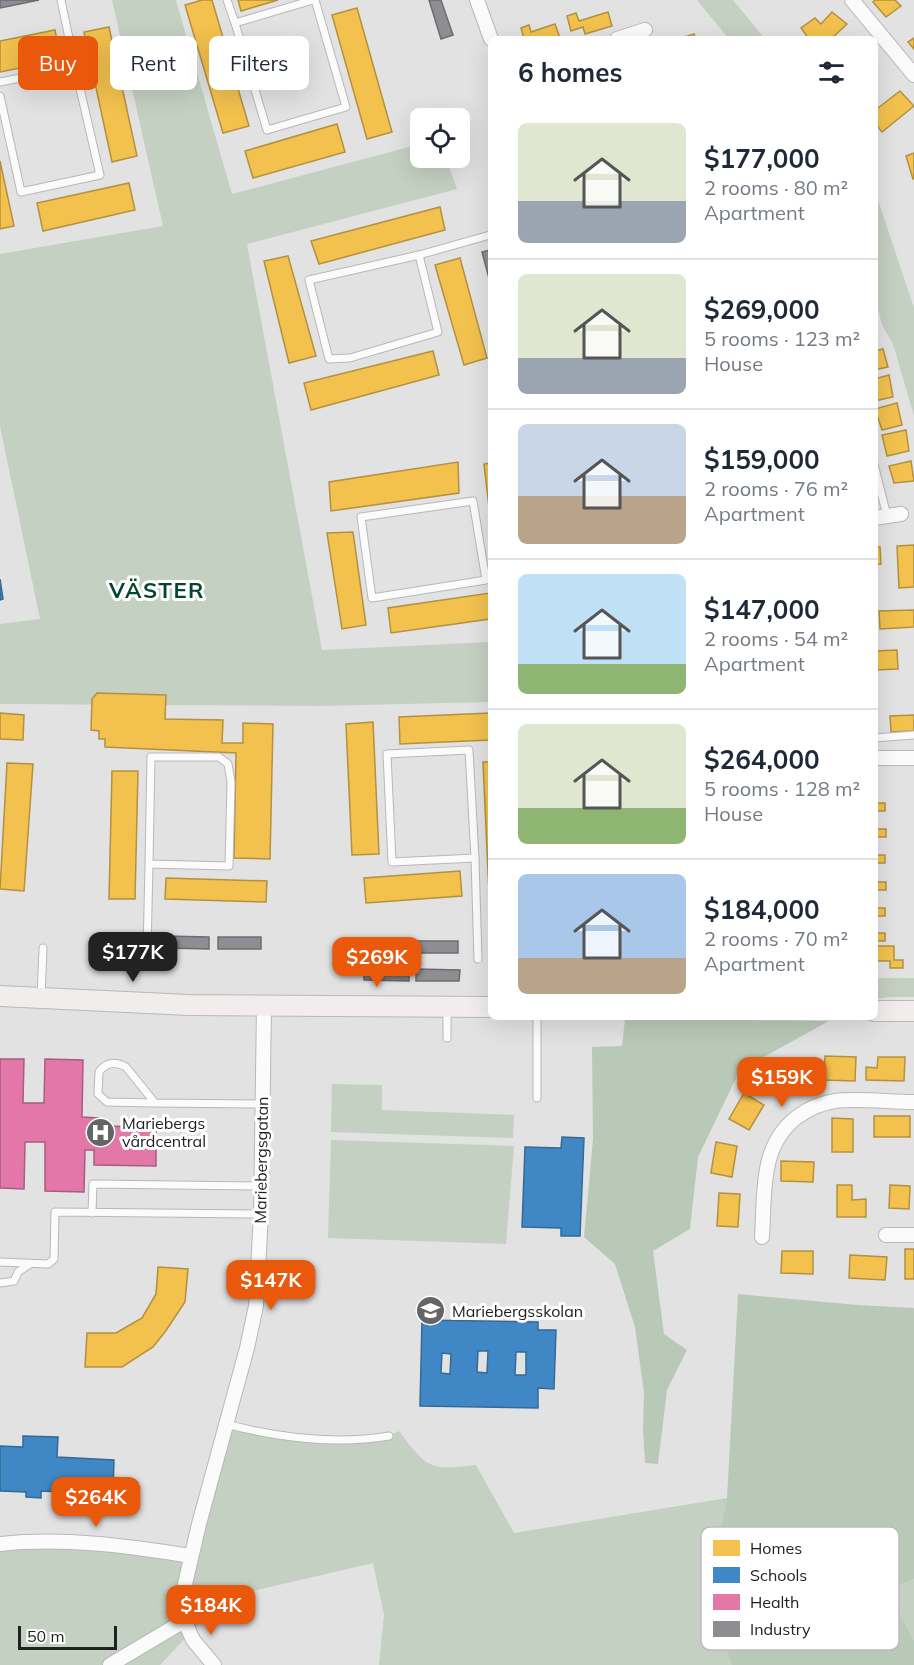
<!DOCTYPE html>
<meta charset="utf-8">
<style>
body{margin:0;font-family:Mulish,sans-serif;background:#f2f2f3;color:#1f2937;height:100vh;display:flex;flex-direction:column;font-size:22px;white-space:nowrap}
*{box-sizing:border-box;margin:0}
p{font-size:20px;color:#747a83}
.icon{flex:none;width:33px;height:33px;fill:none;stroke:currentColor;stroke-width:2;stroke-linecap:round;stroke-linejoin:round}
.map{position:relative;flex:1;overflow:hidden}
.drawer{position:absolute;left:488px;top:36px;width:390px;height:984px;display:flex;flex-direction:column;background:#fff;border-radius:9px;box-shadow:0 6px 24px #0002}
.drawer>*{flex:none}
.banner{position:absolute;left:18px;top:36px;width:380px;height:54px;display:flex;gap:12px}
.buttons{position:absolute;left:410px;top:108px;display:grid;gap:12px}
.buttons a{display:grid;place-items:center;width:60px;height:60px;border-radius:9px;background:#fff;box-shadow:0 6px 24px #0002;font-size:30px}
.scale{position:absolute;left:18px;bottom:15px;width:99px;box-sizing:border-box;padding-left:6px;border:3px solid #202121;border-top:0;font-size:16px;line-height:21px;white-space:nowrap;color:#202121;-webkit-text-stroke:4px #fff;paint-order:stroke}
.price{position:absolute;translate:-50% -51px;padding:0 14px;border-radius:12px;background:#ea580c;color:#fff;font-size:20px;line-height:39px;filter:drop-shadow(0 2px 3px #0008)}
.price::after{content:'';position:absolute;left:50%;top:36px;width:18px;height:14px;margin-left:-9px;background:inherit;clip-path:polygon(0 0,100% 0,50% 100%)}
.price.current{background:#222;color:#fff}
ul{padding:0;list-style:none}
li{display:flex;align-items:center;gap:18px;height:150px;padding:0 30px}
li+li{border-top:2px solid #e0e1e3}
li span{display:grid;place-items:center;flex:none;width:168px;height:120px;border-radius:9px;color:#555}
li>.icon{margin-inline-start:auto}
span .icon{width:72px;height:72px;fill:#fffc;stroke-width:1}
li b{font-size:26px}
h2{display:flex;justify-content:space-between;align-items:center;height:72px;padding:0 30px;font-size:26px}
.chip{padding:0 21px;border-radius:9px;background:#fff;box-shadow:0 6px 24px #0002;font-size:21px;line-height:54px}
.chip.current{background:#ea580c;color:#fff}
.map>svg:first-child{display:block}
</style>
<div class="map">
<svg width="914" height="1665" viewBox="0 0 914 1665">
<rect width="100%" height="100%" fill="#e2e2e3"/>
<g fill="#c4d0c2">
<path d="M112 0H176L232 194 420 144V158H446L457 189 247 244 322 650 490 642V702L319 706 0 704V624L40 619 0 426V254L163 226Z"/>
<path d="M697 0H733L765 39H729Z"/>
<path d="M874 188 914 308V416L893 344 882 325 875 297Z"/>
<path d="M874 978H914V997H890L875 999Z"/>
<path d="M332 1084 382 1085V1110L514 1115 513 1138 331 1132Z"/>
<path d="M331 1140 514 1146 506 1244 328 1238Z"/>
<path d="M223 1427 301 1439 389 1436 399 1431C427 1468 429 1471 476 1465L514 1533 727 1498 707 1595 733 1665H379L384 1615 373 1563 206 1602 207 1615 160 1665H0V1550C63 1543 126 1551 189 1560Z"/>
<path d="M914 1579V1640L886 1590Z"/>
</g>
<g fill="#b9c9b7">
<path d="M625 1019 829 1021 740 1070 698 1157 690 1229 653 1251 664 1334 687 1350 667 1390 658 1464 645 1463 643 1429 644 1393 635 1327 615 1264 584 1237 593 1139 592 1047 622 1046Z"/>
<path d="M738 1294 858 1305 914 1308V1579L886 1590 914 1640V1665H732L707 1595 727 1498Z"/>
</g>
<g fill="#f2c14e" stroke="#b39140" stroke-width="1.5">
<path d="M202 0H212L249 126 223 133 185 5Z"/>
<path d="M238 0H278L241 11Z"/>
<path d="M875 0H895L901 6 886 17 873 2Z"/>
<path d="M357 8 392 132 367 139 332 15Z"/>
<path d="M608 12 612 26 585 34 583 27 571 31 567 16 576 13 579 21Z"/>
<path d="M832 12 847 24 831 39H809L801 28 815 18 821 24Z"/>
<path d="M555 24 560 38 556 39H524L521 28 529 25 531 32Z"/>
<path d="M109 27 137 156 112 162 84 32Z"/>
<path d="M55 30 61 60 0 72V41Z"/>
<path d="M694 34 696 39H678Z"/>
<path d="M914 38V49L908 42Z"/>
<path d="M900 91 914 106 882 132 874 122V111Z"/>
<path d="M337 124 345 152 253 178 245 151Z"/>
<path d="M914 153V178L913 179 906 156Z"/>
<path d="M0 161 14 226 0 229Z"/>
<path d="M129 183 135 210 43 231 37 203Z"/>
<path d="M440 207 445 230 319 264 311 241Z"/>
<path d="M288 256 316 356 289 363 264 261Z"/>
<path d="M460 258 487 358 464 365 435 265Z"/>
<path d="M883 349 888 367 874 370V351Z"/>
<path d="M433 351 439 375 311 410 304 383Z"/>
<path d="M889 375 893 397 874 401V379Z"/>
<path d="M897 403 902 425 882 430 875 409Z"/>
<path d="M906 430 909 451 887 456 882 435Z"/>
<path d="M911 461 914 481 894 483 889 466Z"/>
<path d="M458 462 459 493 331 511 329 482Z"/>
<path d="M490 463V516L484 464Z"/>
<path d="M353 532 366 625 342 629 327 533Z"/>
<path d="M914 545V587L899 588 897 546Z"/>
<path d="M874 547H880L881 564 874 565Z"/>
<path d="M490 593V619L391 633 388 608Z"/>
<path d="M914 610V627L880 629 879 611Z"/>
<path d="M897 650 898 669 874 670V651Z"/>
<path d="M97 693 166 695 165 719 223 720 222 743H243V723L273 724 270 859 234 858 236 753 105 747V739H99V731L91 730 92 699Z"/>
<path d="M0 713 24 715 23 740 0 739Z"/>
<path d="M490 713V740L400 744 399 717Z"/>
<path d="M914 715V731L891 732 890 716Z"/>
<path d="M373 722 379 854 352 855 346 724Z"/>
<path d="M483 762H490V893H489Z"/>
<path d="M7 763 33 764 24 891 0 889Z"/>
<path d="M112 771H138L135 899H109Z"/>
<path d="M874 788H877V803H885V811H874Z"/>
<path d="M874 814H877V829H886V837H874Z"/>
<path d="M874 840 876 855H885V863H874Z"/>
<path d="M874 867H877V882H886V890H874Z"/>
<path d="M460 871 462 896 366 903 364 878Z"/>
<path d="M166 878 267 881 266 902 165 899Z"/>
<path d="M874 894H876V908H885V916H874Z"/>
<path d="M874 918H877V933H885V941H874Z"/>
<path d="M874 946H894V960H903V968H890V961H874Z"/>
<path d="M825 1056 856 1057 855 1081 824 1080Z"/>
<path d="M878 1057H905L904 1081 866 1080V1067L877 1068Z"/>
<path d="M790 1070 801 1088 780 1101 769 1084Z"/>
<path d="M744 1093 764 1105 749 1130 729 1119Z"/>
<rect x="874" y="1116" width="36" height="21"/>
<path d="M832 1118 853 1119V1152H832Z"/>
<path d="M716 1142 737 1146 732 1177 711 1173Z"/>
<path d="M781 1161 814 1162 813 1182 781 1181Z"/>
<path d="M837 1185H852V1200L866 1199V1217H837Z"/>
<path d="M890 1185 910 1186 909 1209 889 1208Z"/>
<path d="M719 1193 740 1194 738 1227 717 1226Z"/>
<rect x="905" y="1249" width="9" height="30"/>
<path d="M782 1251H813V1274L781 1273Z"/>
<path d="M850 1255 887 1257 885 1280 849 1278Z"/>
<path d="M158 1267 188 1269 185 1302 165 1332 153 1347 122 1367H85L87 1333H116L142 1318 156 1294Z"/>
</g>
<g fill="#3f88c5" stroke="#366994" stroke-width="1.5" fill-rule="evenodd">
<path d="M0 579 3 599 0 600Z"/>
<path d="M562 1137 584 1138 580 1236H561V1228L522 1227 525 1147 561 1148Z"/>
<path d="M422 1320 538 1322V1330H556L554 1389 538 1388V1408L420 1406ZM478 1351H488L487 1373 477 1372ZM516 1352H526V1375H515ZM442 1353 451 1354 450 1374 441 1373Z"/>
<path d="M23 1436 58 1437 57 1457 114 1460 113 1494 41 1491V1498L26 1497V1492L0 1491V1446L23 1447Z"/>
</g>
<path fill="#e377a8" stroke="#a85d80" stroke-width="1.5" d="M0 1059H24L23 1103H44L45 1059 83 1060 82 1117 98 1118V1126L156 1127V1166L94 1165V1150H85L84 1192 45 1191V1142H25L24 1189 0 1188Z"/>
<g fill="#8d8d92" stroke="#6c6d70" stroke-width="1.5">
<path d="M0 0H39L0 8Z"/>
<path d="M429 0H441L453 35 441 39Z"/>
<path d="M490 250V282L482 252Z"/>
<path d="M164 936 209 937V949L164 948Z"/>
<rect x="218" y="937" width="43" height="12"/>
<path d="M368 940 408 941 407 952 367 951Z"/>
<path d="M418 941H458V953H419Z"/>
<path d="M364 968H409V981L364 980Z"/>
<path d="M416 969 460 970 459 981H416Z"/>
</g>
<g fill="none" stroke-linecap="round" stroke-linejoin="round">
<defs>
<g id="lane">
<path d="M61 0 75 67"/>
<path d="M227 0 235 23"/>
<path d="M313 0 235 23 267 130 346 107 315 0"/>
<path d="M0 82 75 67 100 175 21 192 0 96"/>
<path d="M419 255 438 332 350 358 329 359 309 280Z"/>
<path d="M419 255 490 235"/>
<path d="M874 464 887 516"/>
<path d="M473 501 486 580 372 598 361 517Z"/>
<path d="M874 738 914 735"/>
<path d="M469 750 475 858 392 862 387 754Z"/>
<path d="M151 757H219L228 764 231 782 229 866 149 864Z"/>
<path d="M475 858 478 959"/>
<path d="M147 953 149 864"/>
<path d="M41 997 43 948"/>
<path d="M447 1009V1038"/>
<path d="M537 1098V1017"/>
<path d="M155 1103 107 1102 98 1094 99 1072C106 1062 115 1061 126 1067L155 1103 262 1104"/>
<path d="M92 1213 93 1184 261 1186"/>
<path d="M0 1262 48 1264 54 1259 55 1212 261 1214"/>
<path d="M0 1283 14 1281 18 1272 30 1264"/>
<path d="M226 1424C279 1438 334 1445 389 1436"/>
</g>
<g id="street">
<path d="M477 0 491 39"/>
<path d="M852 0 914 75"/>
<path d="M617 39 645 30"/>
<path d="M874 518 901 514"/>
<path d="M874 758H914"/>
<path d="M886 1235H914"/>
<path d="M762 1237C765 1194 759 1146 797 1117 808 1109 821 1103 835 1101 860 1098 888 1102 914 1102"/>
<path d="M0 1544C64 1537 128 1546 191 1556"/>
<path d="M110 1665 184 1621"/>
<path d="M214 1665 193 1640 189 1631 182 1615V1597L199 1524 247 1348 256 1306 261 1214 264 1006"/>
</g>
<g id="secondary">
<path d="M0 996 189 1005 490 1007"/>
<path d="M874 1011H914"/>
</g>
</defs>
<use href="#lane" stroke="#b8b8b9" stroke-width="9"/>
<use href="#street" stroke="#b8b8b9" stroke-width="16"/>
<use href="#secondary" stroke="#b8b8b9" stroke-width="22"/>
<use href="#lane" stroke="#fbfbfb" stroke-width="7"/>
<use href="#street" stroke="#fbfbfb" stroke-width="14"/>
<use href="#secondary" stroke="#f0edec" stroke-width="20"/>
</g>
<defs>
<symbol id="hospital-disc" viewBox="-11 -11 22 22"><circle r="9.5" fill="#646565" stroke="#fff"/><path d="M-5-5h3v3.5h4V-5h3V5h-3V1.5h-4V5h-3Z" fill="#fff"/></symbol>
<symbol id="school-disc" viewBox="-11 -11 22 22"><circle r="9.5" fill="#646565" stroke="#fff"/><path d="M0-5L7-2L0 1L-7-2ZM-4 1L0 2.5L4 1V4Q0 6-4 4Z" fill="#fff"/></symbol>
</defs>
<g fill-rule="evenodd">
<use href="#hospital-disc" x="84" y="1116" width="33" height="33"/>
<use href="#school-disc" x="414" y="1294" width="33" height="33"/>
</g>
<g text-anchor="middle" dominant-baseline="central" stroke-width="6" stroke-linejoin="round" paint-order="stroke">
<g font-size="16" fill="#202121" stroke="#fff" text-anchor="start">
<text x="122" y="1123">Mariebergs<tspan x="122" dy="18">vårdcentral</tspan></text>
<text x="452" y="1311">Mariebergsskolan</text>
</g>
<g font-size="16" fill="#202121" stroke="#fff">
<text transform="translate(261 1160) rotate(-89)">Mariebergsgatan</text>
</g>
<g font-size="22" font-weight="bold" letter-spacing="1.5" fill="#00472b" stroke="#fff">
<text x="157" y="590">VÄSTER</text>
</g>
</g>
<rect x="701" y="1527" width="198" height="123" rx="9" fill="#fff" stroke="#bcbcbc" stroke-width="1.5"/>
<rect x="713" y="1540" width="27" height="16" fill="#f2c14e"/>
<rect x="713" y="1567" width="27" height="16" fill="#3f88c5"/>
<rect x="713" y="1594" width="27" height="16" fill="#e377a8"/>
<rect x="713" y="1621" width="27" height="16" fill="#8d8d92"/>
<g font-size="16" fill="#202121">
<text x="750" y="1554">Homes</text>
<text x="750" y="1581">Schools</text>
<text x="750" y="1608">Health</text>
<text x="750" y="1635">Industry</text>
</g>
</svg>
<div class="buttons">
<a><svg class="icon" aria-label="locate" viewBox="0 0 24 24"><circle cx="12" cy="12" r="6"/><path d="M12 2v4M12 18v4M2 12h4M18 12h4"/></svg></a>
</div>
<div class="scale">50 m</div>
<b class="price current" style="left:133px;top:983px">$177K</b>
<b class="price" style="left:377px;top:988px">$269K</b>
<b class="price" style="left:782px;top:1108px">$159K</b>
<b class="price" style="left:271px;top:1311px">$147K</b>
<b class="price" style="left:96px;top:1528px">$264K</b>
<b class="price" style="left:211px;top:1636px">$184K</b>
<div class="banner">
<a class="chip current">Buy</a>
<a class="chip">Rent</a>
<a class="chip">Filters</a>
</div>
<section class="drawer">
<h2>6 homes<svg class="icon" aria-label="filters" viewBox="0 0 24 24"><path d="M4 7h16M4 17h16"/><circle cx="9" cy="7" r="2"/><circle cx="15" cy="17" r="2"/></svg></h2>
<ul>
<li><span style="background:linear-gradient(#dfe7d0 65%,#9aa5b1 0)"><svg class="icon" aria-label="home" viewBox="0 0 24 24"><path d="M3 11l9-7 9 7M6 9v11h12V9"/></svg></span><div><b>$177,000</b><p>2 rooms · 80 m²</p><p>Apartment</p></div></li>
<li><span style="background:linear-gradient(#dfe7d0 70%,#9aa5b1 0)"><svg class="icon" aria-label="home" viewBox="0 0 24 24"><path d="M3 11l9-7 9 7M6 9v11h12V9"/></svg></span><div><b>$269,000</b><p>5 rooms · 123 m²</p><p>House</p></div></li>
<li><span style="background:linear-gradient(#c9d6e8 60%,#b9a48a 0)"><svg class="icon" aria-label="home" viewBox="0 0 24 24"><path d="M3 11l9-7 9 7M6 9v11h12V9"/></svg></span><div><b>$159,000</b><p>2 rooms · 76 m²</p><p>Apartment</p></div></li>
<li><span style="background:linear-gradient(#bfe0f5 75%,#8fb573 0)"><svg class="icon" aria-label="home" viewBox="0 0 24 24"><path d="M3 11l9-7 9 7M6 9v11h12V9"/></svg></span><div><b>$147,000</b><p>2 rooms · 54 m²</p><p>Apartment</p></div></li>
<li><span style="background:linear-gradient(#dfe7d0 70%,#8fb573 0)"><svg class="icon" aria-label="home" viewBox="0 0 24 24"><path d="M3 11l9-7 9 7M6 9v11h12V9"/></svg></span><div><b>$264,000</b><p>5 rooms · 128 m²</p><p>House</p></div></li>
<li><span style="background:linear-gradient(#a9c7e8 70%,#b9a48a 0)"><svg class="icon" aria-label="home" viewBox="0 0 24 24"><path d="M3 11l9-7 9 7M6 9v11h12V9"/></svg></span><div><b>$184,000</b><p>2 rooms · 70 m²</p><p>Apartment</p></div></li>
</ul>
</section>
</div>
